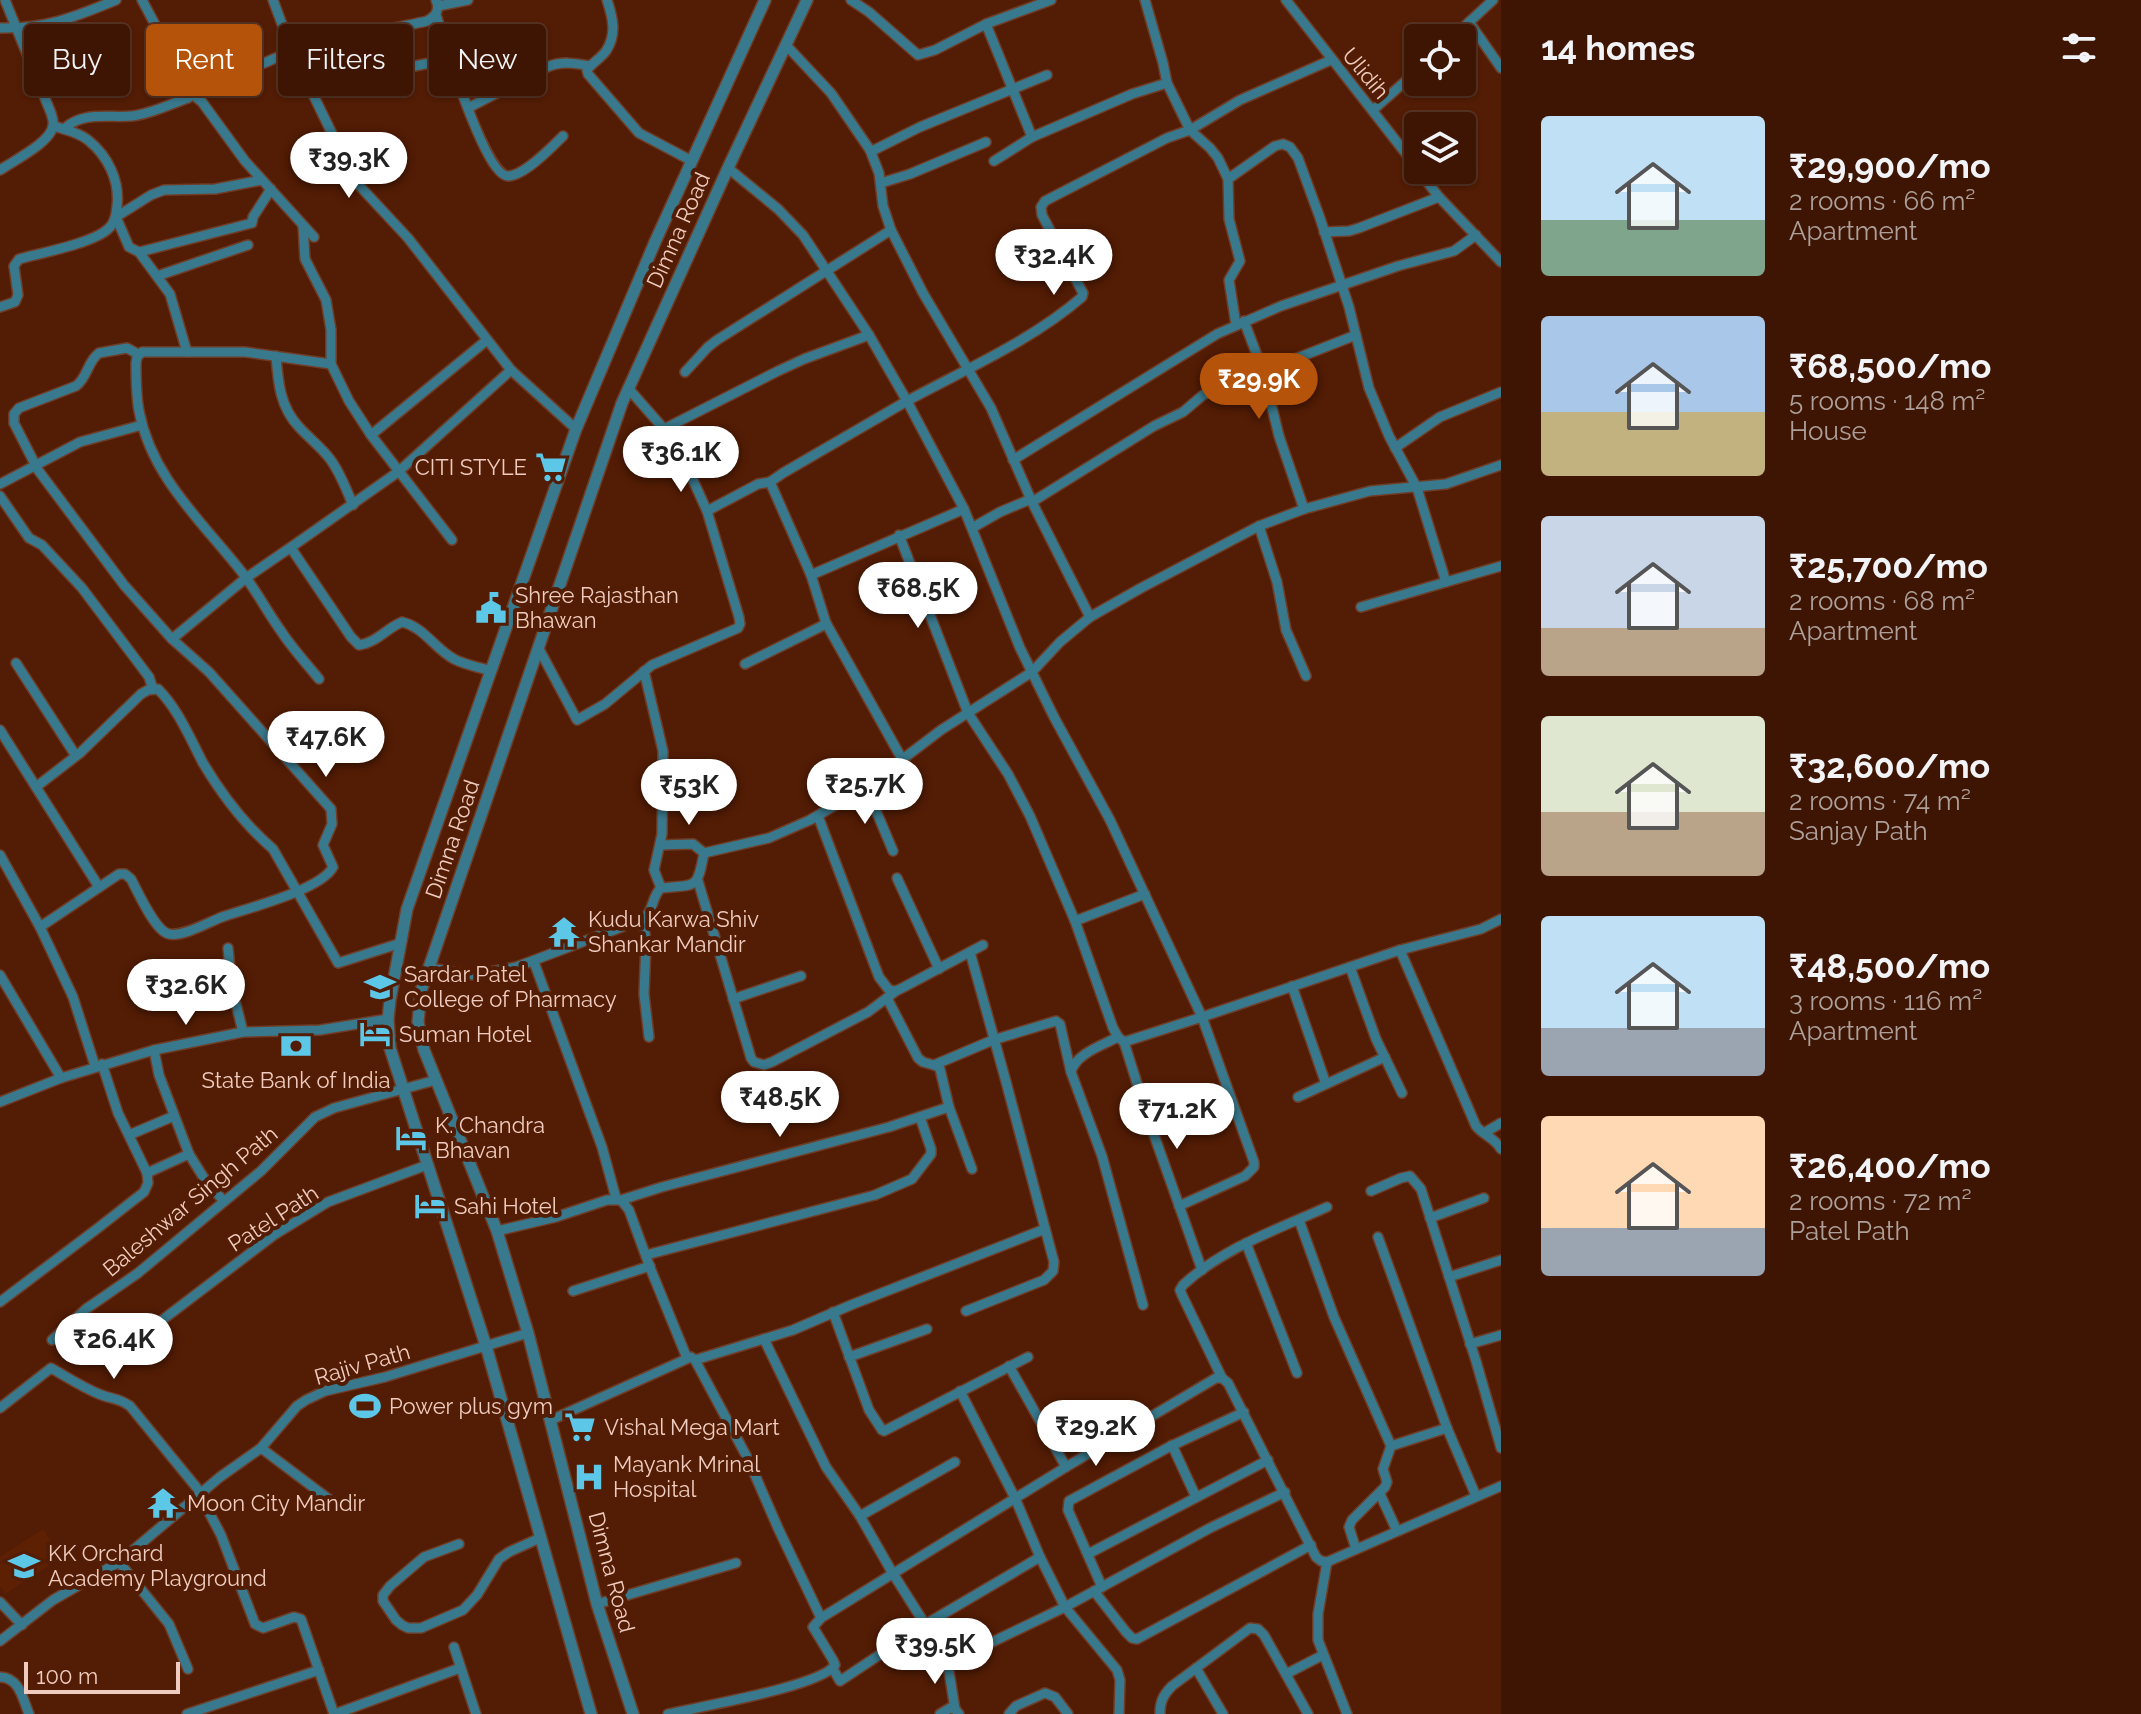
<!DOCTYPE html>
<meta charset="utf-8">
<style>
body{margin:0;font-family:Raleway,sans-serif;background:#451e0d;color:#f1f3f6;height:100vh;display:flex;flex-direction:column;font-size:30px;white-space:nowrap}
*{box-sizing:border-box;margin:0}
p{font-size:26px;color:#ad9f9a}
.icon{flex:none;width:44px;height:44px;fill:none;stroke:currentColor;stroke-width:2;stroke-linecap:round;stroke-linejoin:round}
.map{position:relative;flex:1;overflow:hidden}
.details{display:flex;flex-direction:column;background:#3e1503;width:640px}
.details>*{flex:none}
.banner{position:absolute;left:24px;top:24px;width:760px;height:72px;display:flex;gap:16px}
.fabs{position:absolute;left:1404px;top:24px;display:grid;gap:16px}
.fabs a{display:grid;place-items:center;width:72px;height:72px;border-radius:8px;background:#3e1503;box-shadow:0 2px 6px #0004,0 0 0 2px #573425;font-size:40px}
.scale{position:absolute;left:24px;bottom:20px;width:156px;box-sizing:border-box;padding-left:8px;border:4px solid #efccbf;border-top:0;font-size:22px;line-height:28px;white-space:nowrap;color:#efccbf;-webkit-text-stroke:6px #531c04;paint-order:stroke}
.price{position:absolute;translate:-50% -68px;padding:0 18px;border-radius:28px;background:#fff;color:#222;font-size:26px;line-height:52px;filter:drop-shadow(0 2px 4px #0008)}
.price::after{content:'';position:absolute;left:50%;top:48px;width:24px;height:18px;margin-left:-12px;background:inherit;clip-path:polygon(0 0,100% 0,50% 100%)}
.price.selected{background:#b45309;color:#fff}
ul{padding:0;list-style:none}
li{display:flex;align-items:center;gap:24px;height:200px;padding:0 40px}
li span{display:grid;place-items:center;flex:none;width:224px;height:160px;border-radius:8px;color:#555}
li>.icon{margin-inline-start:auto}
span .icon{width:96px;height:96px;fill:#fffc;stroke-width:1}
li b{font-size:34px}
h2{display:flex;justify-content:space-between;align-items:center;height:96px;padding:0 40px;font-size:34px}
.pill{padding:0 28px;border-radius:8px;background:#3e1503;box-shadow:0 2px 6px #0004,0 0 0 2px #573425;font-size:28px;line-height:72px}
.pill.selected{background:#b45309;color:#fff}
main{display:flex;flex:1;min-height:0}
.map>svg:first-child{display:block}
</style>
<main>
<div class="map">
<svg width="1501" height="1714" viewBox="0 0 1501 1714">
<rect width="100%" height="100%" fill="#531c04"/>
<path fill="#5e2003" d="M43 1529 62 1557 5 1594 0 1586V1557Z"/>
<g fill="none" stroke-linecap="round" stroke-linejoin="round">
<defs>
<g id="minor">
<path d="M142 0 192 94 292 51 273 0"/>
<path d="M436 0C440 10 436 16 427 21 382 31 336 39 292 51L355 181 408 238 511 370 576 429"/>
<path d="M607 0C613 18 617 34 606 51 601 58 592 63 587 70L588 74 639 133 692 161"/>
<path d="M851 0 869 12 918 55 935 50 986 24 1051 0"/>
<path d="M1145 0 1163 63 1167 83 1190 130 1210 148 1218 158 1228 179 1229 219 1240 261 1229 280 1236 325"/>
<path d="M1286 0 1418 169"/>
<path d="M438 6 468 0"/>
<path d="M436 15C444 39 485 176 508 176 524 176 552 147 563 136"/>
<path d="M1469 22 1501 68"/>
<path d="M986 24 1032 137"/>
<path d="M0 28C46 29 75 17 116 0"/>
<path d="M1452 38 1493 0"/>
<path d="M786 45 831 93 870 150H874L920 127 1047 75"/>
<path d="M305 76 343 69H399L451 59"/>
<path d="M468 108 547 67C562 61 574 63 590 66"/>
<path d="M1373 110 1418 70"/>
<path d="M64 129C82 111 108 118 132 116 151 114 170 104 188 98L192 94 202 102 245 161 314 237"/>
<path d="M870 150 879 173 883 206 891 230 923 293 991 408 1032 502 1090 617 1141 588 1259 526 1304 509 1370 491 1446 484 1501 465"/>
<path d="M994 161 1032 137 1132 94 1167 83"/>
<path d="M728 168 778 209 803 235 869 335 907 401C966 369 1031 341 1082 297L1083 293 1042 215 1041 207 1045 201 1167 138 1190 130 1240 100 1331 60"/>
<path d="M0 170C13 161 52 142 53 125 54 121 52 117 51 113L5 0"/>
<path d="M1418 170 1439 197 1501 262"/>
<path d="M1228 179 1275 146 1283 144 1290 147 1298 158 1320 218 1349 307 1369 388 1389 436 1417 488 1446 582 1361 607"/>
<path d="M881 183 910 174 986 142"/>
<path d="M303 226 305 259 326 300 331 330V364L349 401 371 435"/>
<path d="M1324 232 1349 231 1359 228 1439 197"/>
<path d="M139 252 252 223 253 217 271 189"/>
<path d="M157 276 248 245"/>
<path d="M0 307 15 302 18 295 14 266 19 259C41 253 93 243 108 229 115 223 116 215 117 206 120 181 108 156 88 140 78 132 66 130 54 126"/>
<path d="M1244 321 1263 371 1279 436 1304 509"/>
<path d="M187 352 170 294 139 252 129 247 116 217 151 195 164 190 215 189 262 180"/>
<path d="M276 356C278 382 280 407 299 427 309 438 321 447 330 459 340 472 346 489 353 505"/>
<path d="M685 372 708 347 717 340 891 230"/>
<path d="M628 388 664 429 692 478 707 511 758 484 770 482"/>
<path d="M664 429 778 371 804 359 869 335"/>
<path d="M1395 448 1440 417 1501 392"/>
<path d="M1013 460 1217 334 1281 306 1398 266 1454 251 1476 235"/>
<path d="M0 484 80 442 142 425"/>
<path d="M0 496 29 538 42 545 82 588 149 677 153 689"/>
<path d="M1032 502 1154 426 1183 412 1203 395 1356 335"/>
<path d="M1259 526 1277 582 1286 630 1306 676"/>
<path d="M972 528 1000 512 1031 499"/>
<path d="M899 535 968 713 1008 774 1030 816 1075 921 1145 894"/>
<path d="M452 540 371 435 487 340"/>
<path d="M291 548 351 637 359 645C376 643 387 628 402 622 424 627 435 649 454 659 465 665 479 667 491 671"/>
<path d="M811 575 964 509"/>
<path d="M1446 582 1501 566"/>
<path d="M826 623 902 759"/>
<path d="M172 639 246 578 297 543 398 472 511 370"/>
<path d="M538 647 577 720 605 704 652 665 738 628 740 624 739 617 707 511"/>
<path d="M16 663 76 756"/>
<path d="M745 664 822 626 826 623 811 575 770 482 783 473 907 401 964 509 1020 648 1054 717 1110 820 1202 1017 1400 950 1481 929 1501 919"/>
<path d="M644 671 663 751 662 834 654 870 661 888"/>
<path d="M319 679C306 663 292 648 281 631 268 613 257 592 244 575 204 523 152 479 139 411 136 395 136 379 136 363L137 357 142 352H245L331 364"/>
<path d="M0 730 99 887"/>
<path d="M36 787 80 753 141 694 148 690 158 689C178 709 190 738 203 763 222 795 245 825 273 849L338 963 401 943"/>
<path d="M866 787 893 851"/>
<path d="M818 816 879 977 889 990 896 991 904 987 983 945"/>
<path d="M660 845 693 844 704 853"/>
<path d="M0 855 40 927 73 997 95 1066"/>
<path d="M897 878 939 969"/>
<path d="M698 881 751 1058 754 1062 764 1065 772 1062 868 1012 896 991"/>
<path d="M643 919 646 942 644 994 649 1037"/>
<path d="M1075 921 1113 1028 1118 1037 1124 1042 1202 1017 1254 1162V1167L1245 1176 1179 1206"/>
<path d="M40 927 119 874H125L131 879C138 892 155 931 169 934 183 937 209 922 222 917 248 908 321 890 333 867L323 845 332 824 331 809 209 672 172 639 124 585 38 470 14 423V414L19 408 76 386C88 377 87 362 99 353L127 348 138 354"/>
<path d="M228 948 232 988 243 1032"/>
<path d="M1400 950 1476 1126C1483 1135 1495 1138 1501 1149"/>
<path d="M534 962 602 1147 616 1198"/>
<path d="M1350 967 1376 1039 1402 1093"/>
<path d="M429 968 474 975 516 967 643 919C654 912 651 897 661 888 696 884 697 891 704 853L769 838 810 820 866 787 941 730 1032 672 1060 642 1090 617"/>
<path d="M0 975 61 1078"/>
<path d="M1292 986 1326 1084"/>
<path d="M887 998 918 1058 923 1062 937 1066 940 1069 949 1107 972 1169"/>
<path d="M733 999 801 976"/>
<path d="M1118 1037C1103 1045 1075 1054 1071 1072L1102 1156 1143 1305"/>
<path d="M1124 1042 1148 1118 1202 1270"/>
<path d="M154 1050 159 1075 189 1154"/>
<path d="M934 1065 993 1040 1056 1021 1060 1024 1071 1072"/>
<path d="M1298 1097 1385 1057"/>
<path d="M0 1102 61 1078 154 1050 243 1032 320 1030 388 1019"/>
<path d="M1484 1133 1501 1123"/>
<path d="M129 1135 174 1116"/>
<path d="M147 1173 189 1154 207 1183 224 1201"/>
<path d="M1371 1191 1401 1178 1410 1176 1421 1189 1476 1361 1501 1448"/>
<path d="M621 1200 662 1187 889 1127 949 1107"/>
<path d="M1430 1218 1484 1198"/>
<path d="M1299 1220 1334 1317 1391 1446 1383 1469 1387 1482 1385 1487 1352 1520 1349 1527 1356 1549"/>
<path d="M497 1231 556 1217 607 1200H621L629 1210 651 1270 687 1358"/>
<path d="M1378 1237 1447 1428 1476 1496"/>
<path d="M1246 1243 1297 1373"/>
<path d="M646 1255 875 1195 912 1179 931 1154V1149L920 1117"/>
<path d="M1449 1277 1501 1260"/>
<path d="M573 1291 650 1266"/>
<path d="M0 1302 98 1228 144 1192 148 1183 147 1173 118 1113 102 1064"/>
<path d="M966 1311 1044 1280 1053 1271 1054 1262 1005 1078 970 952"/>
<path d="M833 1312 869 1410 882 1430 884 1431 1028 1357"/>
<path d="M153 1327 274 1235 328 1202 427 1165"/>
<path d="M764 1339 826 1467 860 1516 892 1572 947 1659 953 1660 961 1657 1065 1607 1210 1528 1285 1492"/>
<path d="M52 1340 86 1309 138 1273 261 1171 315 1117 334 1108 436 1080"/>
<path d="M1470 1344 1501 1335"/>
<path d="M849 1357 927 1329"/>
<path d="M695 1360 793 1330 851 1305 1045 1229"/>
<path d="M1009 1366 1066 1467"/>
<path d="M1222 1378 1182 1295 1180 1290 1183 1285C1223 1248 1278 1229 1327 1207"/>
<path d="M960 1391 1015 1498 1040 1557 1065 1607 1117 1670 1120 1680 1119 1714"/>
<path d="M0 1408 51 1368C67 1377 82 1387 99 1394 113 1400 117 1397 130 1406L201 1493V1497L221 1535 255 1624 263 1628 294 1617 301 1619 334 1714"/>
<path d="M551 1420 691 1357 695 1360 748 1459 778 1528 821 1618"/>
<path d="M1172 1445 1196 1497"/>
<path d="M1391 1446 1447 1428"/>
<path d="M261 1448 330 1500"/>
<path d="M1380 1494 1397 1531"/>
<path d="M860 1516 955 1462"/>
<path d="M459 1544 424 1557 390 1586 383 1595V1601L396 1620 402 1625 408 1628H421L463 1610 477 1595 499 1559 509 1552 540 1538"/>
<path d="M1088 1554 1268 1460"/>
<path d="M119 1562 169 1624 188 1669"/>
<path d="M1327 1562 1318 1614V1640L1347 1714"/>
<path d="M1102 1587 1068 1510 1069 1501 1169 1447 1244 1412"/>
<path d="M1094 1591 1126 1632 1132 1638 1137 1639 1311 1545"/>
<path d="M0 1602 22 1625"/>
<path d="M597 1604 736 1563"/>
<path d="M0 1641 53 1600 119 1562 220 1477 261 1448 297 1406 306 1400 325 1391 385 1377 528 1333"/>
<path d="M454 1647 476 1714"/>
<path d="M947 1659 955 1709"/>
<path d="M1196 1668 1223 1714"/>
<path d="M833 1669 840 1681 926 1624 1040 1557"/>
<path d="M1286 1674 1323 1655"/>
<path d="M0 1677C19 1677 23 1699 29 1714"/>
<path d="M187 1714 319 1670"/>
<path d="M335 1714 460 1668"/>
<path d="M668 1714C698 1707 822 1686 835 1665L833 1660 813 1627 821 1618 1066 1467 1216 1378H1222L1228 1383 1316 1557 1321 1561 1327 1562 1501 1486"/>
<path d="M940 1714 950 1708 955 1709 959 1714"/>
<path d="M1009 1714 1016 1706 1045 1693 1055 1697 1068 1714"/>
<path d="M1160 1714C1160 1702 1163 1695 1172 1686L1250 1628 1258 1629 1264 1635 1308 1714"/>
</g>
<g id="tertiary">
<path d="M591 1714 486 1346 390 1048 388 1019 390 1000 407 909 576 429 655 242 765 0"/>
<path d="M633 1714 597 1604 528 1333 497 1231 424 1050 418 1022 421 991 622 403 728 168 807 0"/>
</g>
</defs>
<use href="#minor" stroke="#6f3c26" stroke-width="12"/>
<use href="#tertiary" stroke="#6f3c26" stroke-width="14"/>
<use href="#minor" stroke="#39798d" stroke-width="9"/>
<use href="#tertiary" stroke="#39798d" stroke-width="11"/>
</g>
<defs>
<symbol id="supermarket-bare" viewBox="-9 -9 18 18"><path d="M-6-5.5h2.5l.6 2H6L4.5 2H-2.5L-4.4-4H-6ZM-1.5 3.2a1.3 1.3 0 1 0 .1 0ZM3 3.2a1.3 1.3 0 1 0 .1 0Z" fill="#5dc7e8" stroke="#531c04" stroke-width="2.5" paint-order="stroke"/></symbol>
<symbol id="civic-bare" viewBox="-9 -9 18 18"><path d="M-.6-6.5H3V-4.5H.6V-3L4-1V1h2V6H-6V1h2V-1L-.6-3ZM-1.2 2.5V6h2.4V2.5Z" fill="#5dc7e8" stroke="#531c04" stroke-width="2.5" paint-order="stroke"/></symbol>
<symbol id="temple-bare" viewBox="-9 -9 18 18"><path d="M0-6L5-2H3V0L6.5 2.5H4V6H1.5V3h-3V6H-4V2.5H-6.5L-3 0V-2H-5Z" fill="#5dc7e8" stroke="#531c04" stroke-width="2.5" paint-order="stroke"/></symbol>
<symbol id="university-bare" viewBox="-9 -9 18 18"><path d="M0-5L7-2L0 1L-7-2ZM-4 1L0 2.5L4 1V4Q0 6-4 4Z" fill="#5dc7e8" stroke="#531c04" stroke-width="2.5" paint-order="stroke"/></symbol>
<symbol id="hotel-bare" viewBox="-9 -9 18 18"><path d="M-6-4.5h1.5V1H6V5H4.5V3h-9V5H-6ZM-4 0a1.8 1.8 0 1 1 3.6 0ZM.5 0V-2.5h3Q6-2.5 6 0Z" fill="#5dc7e8" stroke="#531c04" stroke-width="2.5" paint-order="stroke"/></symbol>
<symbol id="bank-bare" viewBox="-9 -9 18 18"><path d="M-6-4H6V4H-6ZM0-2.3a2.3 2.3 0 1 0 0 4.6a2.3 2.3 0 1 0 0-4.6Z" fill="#5dc7e8" stroke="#531c04" stroke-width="2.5" paint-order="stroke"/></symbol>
<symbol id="stadium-bare" viewBox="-9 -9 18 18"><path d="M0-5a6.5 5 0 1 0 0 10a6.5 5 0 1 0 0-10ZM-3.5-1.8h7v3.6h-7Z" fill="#5dc7e8" stroke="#531c04" stroke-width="2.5" paint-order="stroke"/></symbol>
<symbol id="hospital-bare" viewBox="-9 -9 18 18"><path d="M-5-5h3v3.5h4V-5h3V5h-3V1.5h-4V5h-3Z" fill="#5dc7e8" stroke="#531c04" stroke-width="2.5" paint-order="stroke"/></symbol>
<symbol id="school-bare" viewBox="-9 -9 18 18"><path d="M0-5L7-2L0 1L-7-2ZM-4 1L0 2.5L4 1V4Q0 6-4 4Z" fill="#5dc7e8" stroke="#531c04" stroke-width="2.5" paint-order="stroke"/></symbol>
</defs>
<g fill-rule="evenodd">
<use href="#supermarket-bare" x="529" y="445" width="44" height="44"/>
<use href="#civic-bare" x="469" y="586" width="44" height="44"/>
<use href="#temple-bare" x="542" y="910" width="44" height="44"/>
<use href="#university-bare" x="358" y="965" width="44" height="44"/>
<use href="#hotel-bare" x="353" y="1012" width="44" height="44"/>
<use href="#bank-bare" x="274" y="1024" width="44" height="44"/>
<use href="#hotel-bare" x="389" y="1116" width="44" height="44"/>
<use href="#hotel-bare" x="408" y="1184" width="44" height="44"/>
<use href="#stadium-bare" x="343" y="1384" width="44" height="44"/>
<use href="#supermarket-bare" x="558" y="1405" width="44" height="44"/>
<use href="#hospital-bare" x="567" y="1455" width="44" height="44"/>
<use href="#temple-bare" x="141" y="1481" width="44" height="44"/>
<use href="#school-bare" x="2" y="1544" width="44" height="44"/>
</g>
<g text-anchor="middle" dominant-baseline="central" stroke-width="8" stroke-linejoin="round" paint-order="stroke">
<g font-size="22" fill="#efccbf" stroke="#531c04">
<text transform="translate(1366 73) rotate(50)">Ulidih</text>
<text transform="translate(678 230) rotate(-66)">Dimna Road</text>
<text transform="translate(452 839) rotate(-71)">Dimna Road</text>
<text transform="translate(190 1201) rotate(-40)">Baleshwar Singh Path</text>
<text transform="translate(273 1218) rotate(-33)">Patel Path</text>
<text transform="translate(362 1364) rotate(-16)">Rajiv Path</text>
<text transform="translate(612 1572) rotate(75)">Dimna Road</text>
</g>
<g font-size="22" fill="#efccbf" stroke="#531c04" text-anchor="start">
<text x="527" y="467" text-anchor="end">CITI STYLE</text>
<text x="515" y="595">Shree Rajasthan<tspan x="515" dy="25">Bhawan</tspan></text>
<text x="588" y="919">Kudu Karwa Shiv<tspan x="588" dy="25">Shankar Mandir</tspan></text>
<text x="404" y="974">Sardar Patel<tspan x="404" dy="25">College of Pharmacy</tspan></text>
<text x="399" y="1034">Suman Hotel</text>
<text x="296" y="1080" text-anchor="middle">State Bank of India</text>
<text x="435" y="1125">K. Chandra<tspan x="435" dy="25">Bhavan</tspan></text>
<text x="454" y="1206">Sahi Hotel</text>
<text x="389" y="1406">Power plus gym</text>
<text x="604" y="1427">Vishal Mega Mart</text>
<text x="613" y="1464">Mayank Mrinal<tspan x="613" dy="25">Hospital</tspan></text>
<text x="187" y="1503">Moon City Mandir</text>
<text x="48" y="1553">KK Orchard<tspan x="48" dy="25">Academy Playground</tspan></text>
</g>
</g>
</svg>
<div class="fabs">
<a><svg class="icon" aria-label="locate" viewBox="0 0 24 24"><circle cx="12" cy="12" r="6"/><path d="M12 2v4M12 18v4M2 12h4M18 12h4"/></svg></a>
<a><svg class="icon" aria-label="layers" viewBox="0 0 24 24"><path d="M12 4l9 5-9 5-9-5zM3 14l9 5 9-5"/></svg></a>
</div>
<div class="scale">100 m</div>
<b class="price" style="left:349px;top:200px">₹39.3K</b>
<b class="price" style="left:1054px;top:297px">₹32.4K</b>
<b class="price selected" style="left:1259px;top:421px">₹29.9K</b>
<b class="price" style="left:681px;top:494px">₹36.1K</b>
<b class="price" style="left:918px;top:630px">₹68.5K</b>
<b class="price" style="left:326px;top:779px">₹47.6K</b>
<b class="price" style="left:865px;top:826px">₹25.7K</b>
<b class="price" style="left:689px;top:827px">₹53K</b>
<b class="price" style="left:186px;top:1027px">₹32.6K</b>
<b class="price" style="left:780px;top:1139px">₹48.5K</b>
<b class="price" style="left:1177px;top:1151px">₹71.2K</b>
<b class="price" style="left:114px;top:1381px">₹26.4K</b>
<b class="price" style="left:1096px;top:1468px">₹29.2K</b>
<b class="price" style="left:935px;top:1686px">₹39.5K</b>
<div class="banner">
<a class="pill">Buy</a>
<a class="pill selected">Rent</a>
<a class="pill">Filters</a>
<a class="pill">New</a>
</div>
</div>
<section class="details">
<h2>14 homes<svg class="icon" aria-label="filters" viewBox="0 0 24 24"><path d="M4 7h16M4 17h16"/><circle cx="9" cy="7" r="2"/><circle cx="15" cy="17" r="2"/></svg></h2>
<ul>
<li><span style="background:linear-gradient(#bfe0f5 65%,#7fa58c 0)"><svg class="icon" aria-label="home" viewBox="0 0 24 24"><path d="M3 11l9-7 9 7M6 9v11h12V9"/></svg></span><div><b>₹29,900/mo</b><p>2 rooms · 66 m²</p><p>Apartment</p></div></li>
<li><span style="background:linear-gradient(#a9c7e8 60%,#c2b280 0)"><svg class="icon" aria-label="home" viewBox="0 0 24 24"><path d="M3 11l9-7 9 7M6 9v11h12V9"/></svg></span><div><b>₹68,500/mo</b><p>5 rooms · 148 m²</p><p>House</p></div></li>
<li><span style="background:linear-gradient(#c9d6e8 70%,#b9a48a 0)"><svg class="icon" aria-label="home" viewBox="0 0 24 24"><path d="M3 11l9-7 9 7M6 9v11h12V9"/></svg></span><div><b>₹25,700/mo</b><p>2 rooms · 68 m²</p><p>Apartment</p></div></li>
<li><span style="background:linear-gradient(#dfe7d0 60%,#b9a48a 0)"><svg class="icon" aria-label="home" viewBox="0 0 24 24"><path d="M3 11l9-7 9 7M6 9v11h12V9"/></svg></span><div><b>₹32,600/mo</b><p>2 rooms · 74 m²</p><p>Sanjay Path</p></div></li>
<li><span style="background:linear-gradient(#bfe0f5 70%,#9aa5b1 0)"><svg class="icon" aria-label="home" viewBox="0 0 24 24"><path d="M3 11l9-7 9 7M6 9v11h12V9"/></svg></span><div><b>₹48,500/mo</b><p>3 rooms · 116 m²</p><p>Apartment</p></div></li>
<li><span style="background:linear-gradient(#ffd9b3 70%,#9aa5b1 0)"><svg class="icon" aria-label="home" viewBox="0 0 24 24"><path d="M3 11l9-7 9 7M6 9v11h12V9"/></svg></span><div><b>₹26,400/mo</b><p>2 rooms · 72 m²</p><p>Patel Path</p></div></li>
</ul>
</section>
</main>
